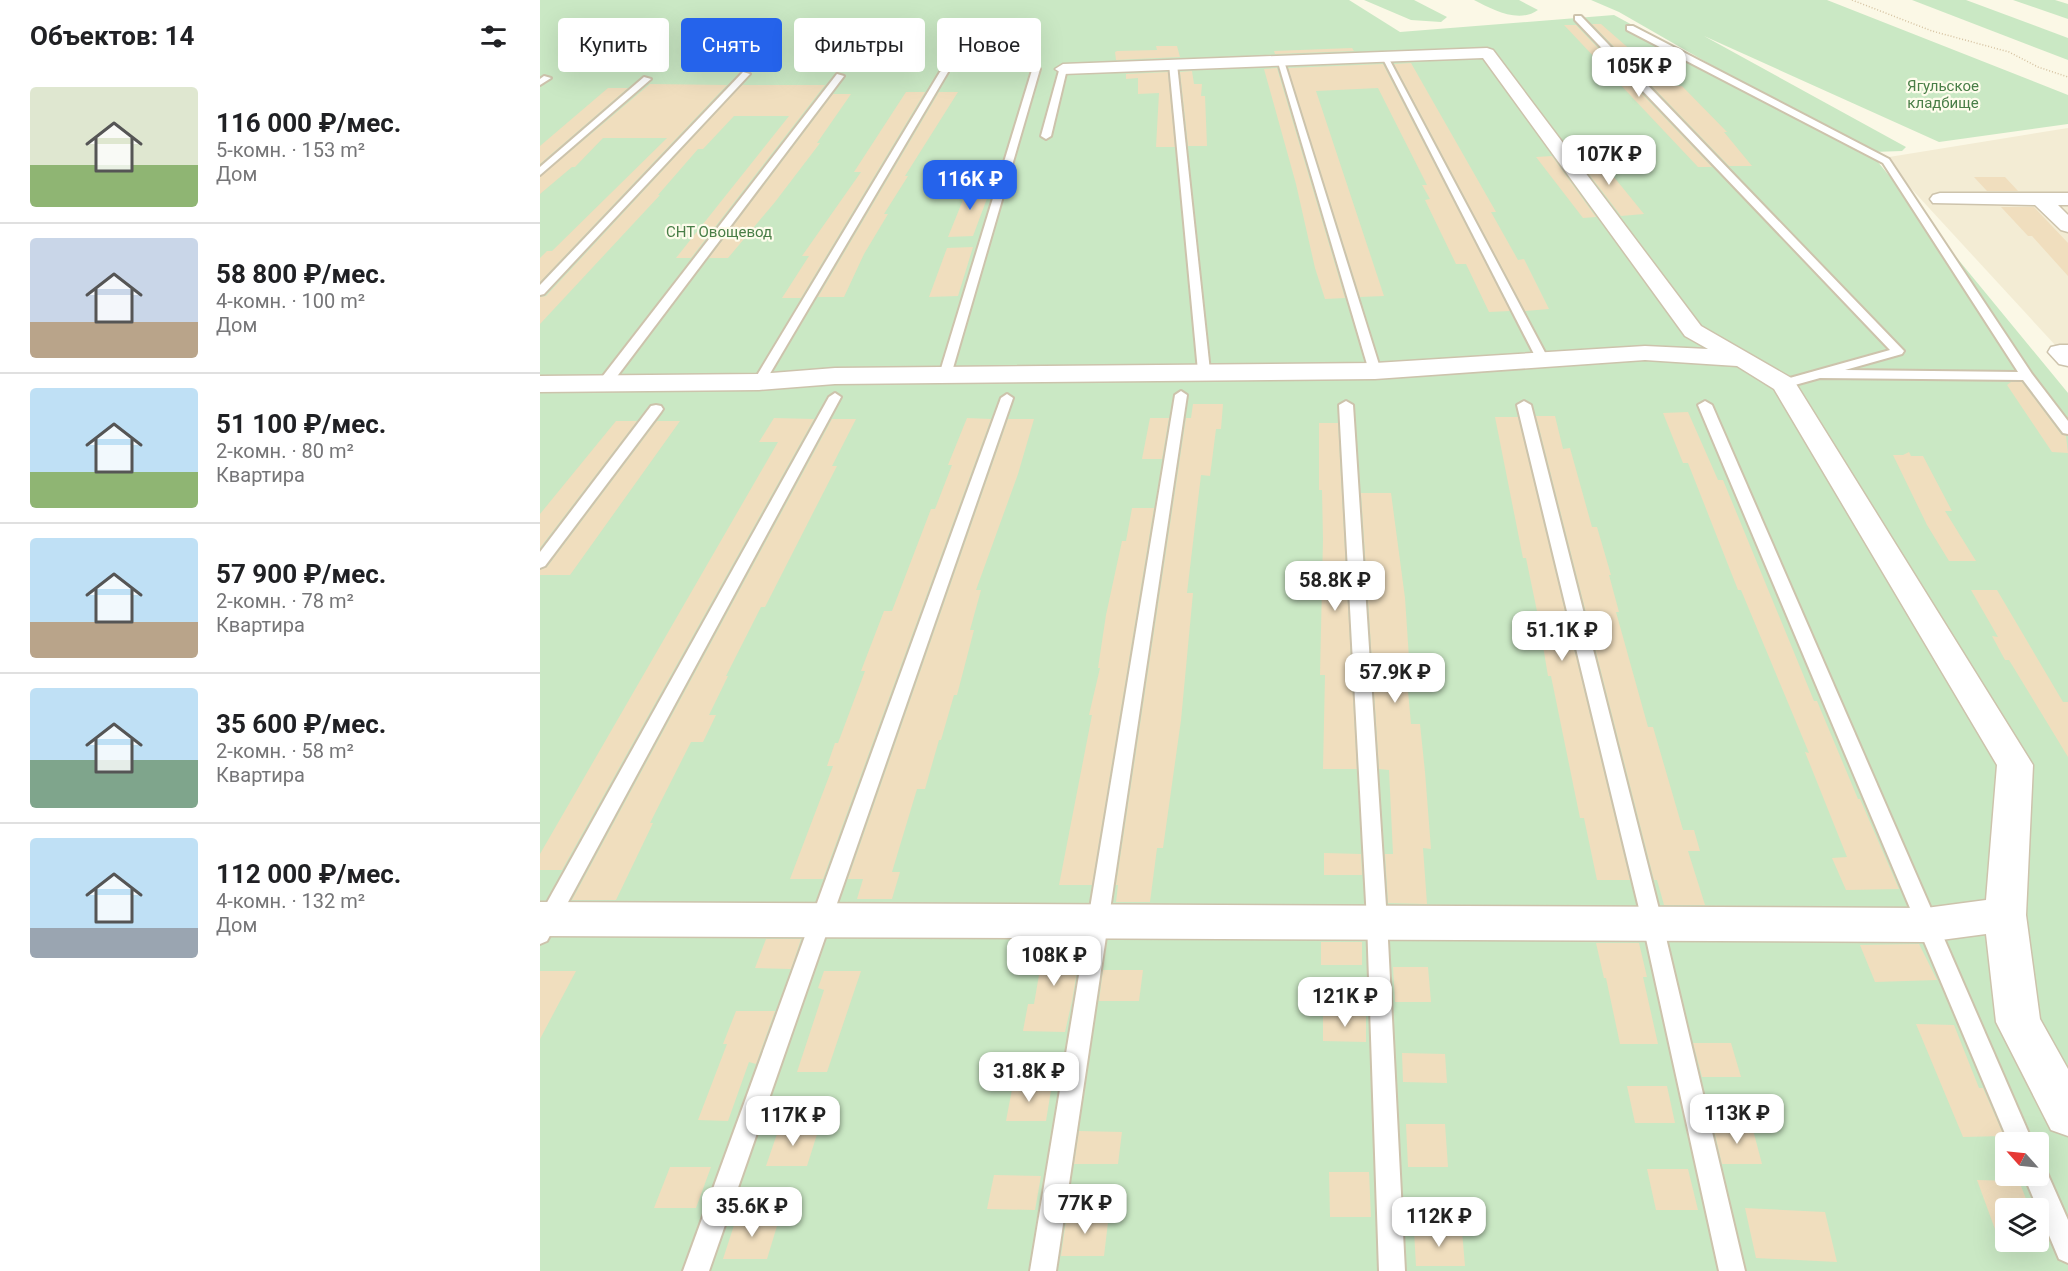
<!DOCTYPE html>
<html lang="ru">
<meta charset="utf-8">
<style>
body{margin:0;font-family:Roboto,sans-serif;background:#f6f6f6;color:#202124;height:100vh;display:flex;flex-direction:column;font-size:22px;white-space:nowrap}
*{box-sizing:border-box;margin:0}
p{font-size:20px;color:#757577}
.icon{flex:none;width:33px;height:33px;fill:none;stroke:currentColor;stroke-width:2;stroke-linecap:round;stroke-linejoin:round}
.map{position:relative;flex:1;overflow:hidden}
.side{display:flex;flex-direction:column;background:#fff;width:540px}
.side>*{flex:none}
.top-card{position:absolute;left:18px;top:18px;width:570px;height:54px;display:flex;gap:12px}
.needle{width:39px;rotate:297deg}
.fabs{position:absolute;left:1455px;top:1132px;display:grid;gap:12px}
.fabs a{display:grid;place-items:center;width:54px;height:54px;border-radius:6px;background:#fff;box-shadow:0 6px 24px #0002;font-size:30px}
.price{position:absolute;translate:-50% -51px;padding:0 14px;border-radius:12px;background:#fff;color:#222;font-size:20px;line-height:39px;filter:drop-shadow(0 2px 3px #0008)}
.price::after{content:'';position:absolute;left:50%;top:36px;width:18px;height:14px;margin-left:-9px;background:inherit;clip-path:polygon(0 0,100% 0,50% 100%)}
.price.selected{background:#2563eb;color:#fff}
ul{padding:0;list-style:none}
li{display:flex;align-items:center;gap:18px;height:150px;padding:0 30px}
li+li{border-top:2px solid #e0e0e0}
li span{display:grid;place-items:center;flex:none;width:168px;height:120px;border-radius:6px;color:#555}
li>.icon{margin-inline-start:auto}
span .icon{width:72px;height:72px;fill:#fffc;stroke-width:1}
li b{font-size:26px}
h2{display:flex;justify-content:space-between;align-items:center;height:72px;padding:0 30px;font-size:26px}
.tag{padding:0 21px;border-radius:6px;background:#fff;box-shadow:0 6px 24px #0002;font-size:21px;line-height:54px}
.tag.selected{background:#2563eb;color:#fff}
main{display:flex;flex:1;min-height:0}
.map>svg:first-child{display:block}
</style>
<main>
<section class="side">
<h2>Объектов: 14<svg class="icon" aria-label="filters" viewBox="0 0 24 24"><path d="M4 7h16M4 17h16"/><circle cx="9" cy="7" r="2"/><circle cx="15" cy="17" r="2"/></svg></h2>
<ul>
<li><span style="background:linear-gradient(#dfe7d0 65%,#8fb573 0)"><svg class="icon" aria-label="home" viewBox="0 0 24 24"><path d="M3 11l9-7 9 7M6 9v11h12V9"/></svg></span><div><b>116 000 ₽/мес.</b><p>5-комн. · 153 m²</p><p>Дом</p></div></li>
<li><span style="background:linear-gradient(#c9d6e8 70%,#b9a48a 0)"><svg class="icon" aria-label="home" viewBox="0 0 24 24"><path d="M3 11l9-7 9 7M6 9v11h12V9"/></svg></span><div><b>58 800 ₽/мес.</b><p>4-комн. · 100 m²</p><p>Дом</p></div></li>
<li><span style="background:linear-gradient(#bfe0f5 70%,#8fb573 0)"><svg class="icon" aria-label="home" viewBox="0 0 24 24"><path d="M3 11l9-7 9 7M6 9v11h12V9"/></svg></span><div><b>51 100 ₽/мес.</b><p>2-комн. · 80 m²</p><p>Квартира</p></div></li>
<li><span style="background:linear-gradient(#bfe0f5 70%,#b9a48a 0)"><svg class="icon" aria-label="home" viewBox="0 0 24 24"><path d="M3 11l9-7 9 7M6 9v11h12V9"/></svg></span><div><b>57 900 ₽/мес.</b><p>2-комн. · 78 m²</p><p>Квартира</p></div></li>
<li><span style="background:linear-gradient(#bfe0f5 60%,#7fa58c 0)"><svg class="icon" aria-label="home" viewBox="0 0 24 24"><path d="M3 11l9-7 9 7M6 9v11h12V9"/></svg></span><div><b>35 600 ₽/мес.</b><p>2-комн. · 58 m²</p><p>Квартира</p></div></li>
<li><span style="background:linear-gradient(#bfe0f5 75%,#9aa5b1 0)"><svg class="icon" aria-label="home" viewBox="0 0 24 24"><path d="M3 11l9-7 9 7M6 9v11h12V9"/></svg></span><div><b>112 000 ₽/мес.</b><p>4-комн. · 132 m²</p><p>Дом</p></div></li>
</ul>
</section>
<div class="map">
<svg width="1528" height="1271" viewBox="0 0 1528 1271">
<rect width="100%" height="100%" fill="#fbf8e6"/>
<path fill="#f3ecd4" d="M1528 128V359L1343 158Z"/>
<g fill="#cae8c4" fill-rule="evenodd">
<path d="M0 0H809L860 32 1074 15 1272 123 1079 12 1051 0H1287L1528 95V124L1399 142 1164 36 1366 147 1362 151 1333 152V156L1528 393V1271H0ZM1466 1143H1498V1176H1466ZM1466 1209H1498V1242H1466Z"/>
<path d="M824 0H874L907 17 901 22 871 20Z"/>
<path d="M934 0H979L998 10C978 24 952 9 934 0Z"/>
<path d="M1372 0H1426L1528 38V60Z"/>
<path d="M1473 0H1515L1528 4V19Z"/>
</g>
<g fill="#f0debe">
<path d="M1052 24H1061L1101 59H1106L1132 86H1142L1187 132H1184L1212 166H1189Z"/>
<path d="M1024 25H1036L1172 167H1158Z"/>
<path d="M616 46H637L640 57 576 60 575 52 577 51 617 50Z"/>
<path d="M812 48 814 51 735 54 734 51Z"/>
<path d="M871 63 956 212H951L978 260 984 259 1009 309 985 311 854 64Z"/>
<path d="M843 64 970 311 949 312 926 264H916L885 200 890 199 882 185H887L838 88 776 91 844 296 820 297 748 68Z"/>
<path d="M737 68 805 298 785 299 775 268 756 184 724 69Z"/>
<path d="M652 71 654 84H662L661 96H665L667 146H648L640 72Z"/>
<path d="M628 72 635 147H616L619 93 598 94V78L586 79V74Z"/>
<path d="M110 84 187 85 0 282V258L7 251H12L127 138H63L35 167H32L0 194V177Z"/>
<path d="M202 85H285L151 258H136L249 116H194L163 149H158L118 195H120L0 324V297L6 296Z"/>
<path d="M68 88H88L0 164V146Z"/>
<path d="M366 92H385L261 298H242L269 256H262L321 172H314Z"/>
<path d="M399 92H418L365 176H368L344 214H348L324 254 304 297H278Z"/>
<path d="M293 94H311L277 143H280L235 202 188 258H169Z"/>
<path d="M1056 155 1104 214 1081 216 1035 156Z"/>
<path d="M1012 156 1056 217 1043 218 996 157Z"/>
<path d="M1434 177H1465L1478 191H1447Z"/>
<path d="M429 185H452L433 236 408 237Z"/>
<path d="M1461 207H1494L1528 243V276L1492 236H1488Z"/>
<path d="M433 247 418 296 389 297 407 248Z"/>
<path d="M1471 382H1482L1521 434 1526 436 1528 453 1512 452 1467 385Z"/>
<path d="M653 404H683L681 429H676L670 476 661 475 647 593H653L641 720 623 848H617L610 902H576L578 885H576L646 418H651Z"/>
<path d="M1148 412 1178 480H1183L1274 701H1277L1318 799H1320L1359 889 1306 890 1292 858 1307 857 1265 752 1269 753 1201 590H1198L1148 463H1143L1123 413Z"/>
<path d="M996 416H1015L1023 449 1030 448 1052 527H1057L1071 575H1069L1079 612H1076L1108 727H1113L1143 830H1154L1160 851H1148L1165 905H1124L1117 880H1114Z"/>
<path d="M955 417H978L1090 880H1057L1044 818H1040L1011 676H1008L998 616 986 558H983Z"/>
<path d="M234 418 274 419 22 870H0V854L238 442H219Z"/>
<path d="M427 418 451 419 283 879H250L293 766H287L295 743H298L325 671H321L344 611H352L391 509H395L412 465H408Z"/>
<path d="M610 418H629L622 459H602Z"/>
<path d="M292 419H316L292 466H297L277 505 225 607H221L186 676H188L169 715H176L163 742H151L110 823H113L76 900H32Z"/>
<path d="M468 419H494L478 474 436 590H441L430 630H434L417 695H414L401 740H399L385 789H377L352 872H360L352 899H317L323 879H308Z"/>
<path d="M76 421H97L0 548V514Z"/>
<path d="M117 421H140L30 575H0V570L7 567Z"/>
<path d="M779 423H798L817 769H783L785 675H780L783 539 782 490H779Z"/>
<path d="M1369 452 1371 456H1383L1412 511H1405L1436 561H1409L1387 525 1353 455H1363Z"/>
<path d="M821 493H851L865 598 869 658H865L871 724H880L885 772 891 849 883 848 887 904 848 903 845 854H853L849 770 839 769Z"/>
<path d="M592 508H614L552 885H519L552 715H549L560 668H558L566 615 582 541H586Z"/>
<path d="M1431 590H1457L1523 702H1528V757L1469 660H1465L1452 636 1458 637Z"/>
<path d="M784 853 821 854 822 875H784Z"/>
<path d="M226 939H261L251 969 215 968Z"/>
<path d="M505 940 542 941 532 1001 525 1032 483 1031 488 1004H494Z"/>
<rect x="781" y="942" width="41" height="23"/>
<path d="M1056 943H1099L1107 977H1103L1118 1044H1080L1066 978H1064Z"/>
<path d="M1379 944 1397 980 1335 982 1320 945Z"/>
<path d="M853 967H888L891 1002H855Z"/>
<path d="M563 970H603L599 1001H559Z"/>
<path d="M0 971H36L0 1039Z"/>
<path d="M284 971H321L287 1072H257L284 990 278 988Z"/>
<path d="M196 1011H235L216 1064 209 1062 188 1121 158 1120 187 1044H183Z"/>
<path d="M783 1014H826V1042L783 1041Z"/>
<path d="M1376 1024 1414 1025 1439 1088H1443L1464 1136 1423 1137Z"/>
<path d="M1153 1043H1191L1201 1077H1162Z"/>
<path d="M862 1053 905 1054 907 1083 863 1082Z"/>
<path d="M473 1084H512L506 1121H466Z"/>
<path d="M1087 1086H1127L1135 1123H1095Z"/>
<path d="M866 1124H905L908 1167H868Z"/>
<path d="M1173 1126H1212L1222 1164H1182Z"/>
<path d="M239 1128H279L267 1166H226Z"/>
<path d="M539 1131 582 1132 578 1164H534Z"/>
<path d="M130 1167H171L156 1208H114Z"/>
<path d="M1107 1169H1148L1158 1210H1116Z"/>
<path d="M789 1172H829L831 1217H790Z"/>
<path d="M454 1175 501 1176 495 1210 447 1209Z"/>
<path d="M1437 1180 1479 1181 1490 1209H1466V1250L1463 1251Z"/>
<path d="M1205 1208 1285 1212 1297 1262 1216 1258Z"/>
<path d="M527 1214H569L564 1256H521Z"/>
<path d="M197 1216H240L227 1259H183Z"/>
<path d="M874 1230 922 1231 925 1266H876Z"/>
</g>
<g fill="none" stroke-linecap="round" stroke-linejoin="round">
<defs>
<g id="service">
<path d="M1035 16H1041L1364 351 1362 354 1305 370 1478 372 1343 163 1087 30V26H1093L1349 159 1492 374 1528 421V434L1523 433 1483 380 1280 378 1244 388 1239 387 1238 384 1239 381 1350 350 1035 20Z"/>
<path d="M841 55 848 57 1009 360 1007 363H999L997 360Z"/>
<path d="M737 59 744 61 841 371 839 374H831L829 371Z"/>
<path d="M633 62 637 64 670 371 664 375 658 371 629 64Z"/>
<path d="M493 67 500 69 411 375 405 379 401 378 399 375Z"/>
<path d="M520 67 527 69 511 136 506 139 501 136Z"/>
<path d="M404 70 408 72 225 382 223 385H215L213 382 400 72Z"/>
<path d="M203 72 210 74 4 294 0 295V285Z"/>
<path d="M297 74 304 76 69 387H59L58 384 59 381Z"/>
<path d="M4 76 11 78 0 85V79Z"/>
<path d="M104 77 111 79 0 175V167Z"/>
<path d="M641 391 647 395 516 1271H490L635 395Z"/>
<path d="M295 393 301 397 7 941 0 944V915L289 397Z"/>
<path d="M467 394 473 398 169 1271H143L461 398Z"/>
<path d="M806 401 813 405 847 921 865 1271H839L827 921 799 405Z"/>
<path d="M984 401 991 405 1123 925 1205 1271H1179L1103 925 977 405Z"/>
<path d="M1165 401 1172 405 1493 1143H1469L1158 405Z"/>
<path d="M116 405 121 406 123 409 121 412 5 566 0 568V552L111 406Z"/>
<path d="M1498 1165 1505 1168 1528 1220V1263L1519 1259 1484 1176H1498Z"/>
</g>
<g id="minor">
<path d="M947 48 953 50 1161 326 1253 379 1493 765 1486 915 1500 1019 1528 1069V1136L1511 1130 1456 1022 1446 934 1386 942 0 936V902L1386 908 1446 900 1457 765 1234 389 1197 366 1105 360 835 379 295 384 219 390 0 392V376L219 374 295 368 835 363 1105 346 1168 349 1145 336 943 58 523 74 515 69 523 64Z"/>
<path d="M1400 193H1528V205H1518L1528 215V232L1521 230 1495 205 1393 203 1390 199 1393 195Z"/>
<path d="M1520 345H1528V366L1519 364 1508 352 1511 347Z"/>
</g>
</defs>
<use href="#service" stroke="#cdc3ac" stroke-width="4"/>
<use href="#minor" stroke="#cdc3ac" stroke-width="3"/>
<path stroke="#d5c2a1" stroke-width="1.5" stroke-dasharray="1 2" stroke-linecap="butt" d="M1312 0 1392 31 1469 52 1498 67 1528 77"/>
<use href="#service" fill="#fff" fill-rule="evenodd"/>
<use href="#minor" fill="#fff" fill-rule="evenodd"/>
</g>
<g text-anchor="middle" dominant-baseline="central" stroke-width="4.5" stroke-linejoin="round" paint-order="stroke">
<g font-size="15" fill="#497e47" stroke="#fefcec">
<text x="1403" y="86">Ягульское<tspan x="1403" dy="17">кладбище</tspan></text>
<text x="179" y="232">СНТ Овощевод</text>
</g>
</g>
</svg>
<div class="fabs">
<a><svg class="needle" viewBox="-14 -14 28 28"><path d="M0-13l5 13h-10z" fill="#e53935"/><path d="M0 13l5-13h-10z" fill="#757577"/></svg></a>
<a><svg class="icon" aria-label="layers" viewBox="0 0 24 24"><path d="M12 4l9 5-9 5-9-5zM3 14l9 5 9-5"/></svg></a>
</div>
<b class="price" style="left:1099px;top:98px">105K ₽</b>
<b class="price" style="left:1069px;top:186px">107K ₽</b>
<b class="price selected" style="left:430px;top:211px">116K ₽</b>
<b class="price" style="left:795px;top:612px">58.8K ₽</b>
<b class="price" style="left:1022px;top:662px">51.1K ₽</b>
<b class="price" style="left:855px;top:704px">57.9K ₽</b>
<b class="price" style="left:514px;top:987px">108K ₽</b>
<b class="price" style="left:805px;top:1028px">121K ₽</b>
<b class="price" style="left:489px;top:1103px">31.8K ₽</b>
<b class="price" style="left:1197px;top:1145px">113K ₽</b>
<b class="price" style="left:253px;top:1147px">117K ₽</b>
<b class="price" style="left:545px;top:1235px">77K ₽</b>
<b class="price" style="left:212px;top:1238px">35.6K ₽</b>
<b class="price" style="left:899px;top:1248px">112K ₽</b>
<div class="top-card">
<a class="tag">Купить</a>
<a class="tag selected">Снять</a>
<a class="tag">Фильтры</a>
<a class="tag">Новое</a>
</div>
</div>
</main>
